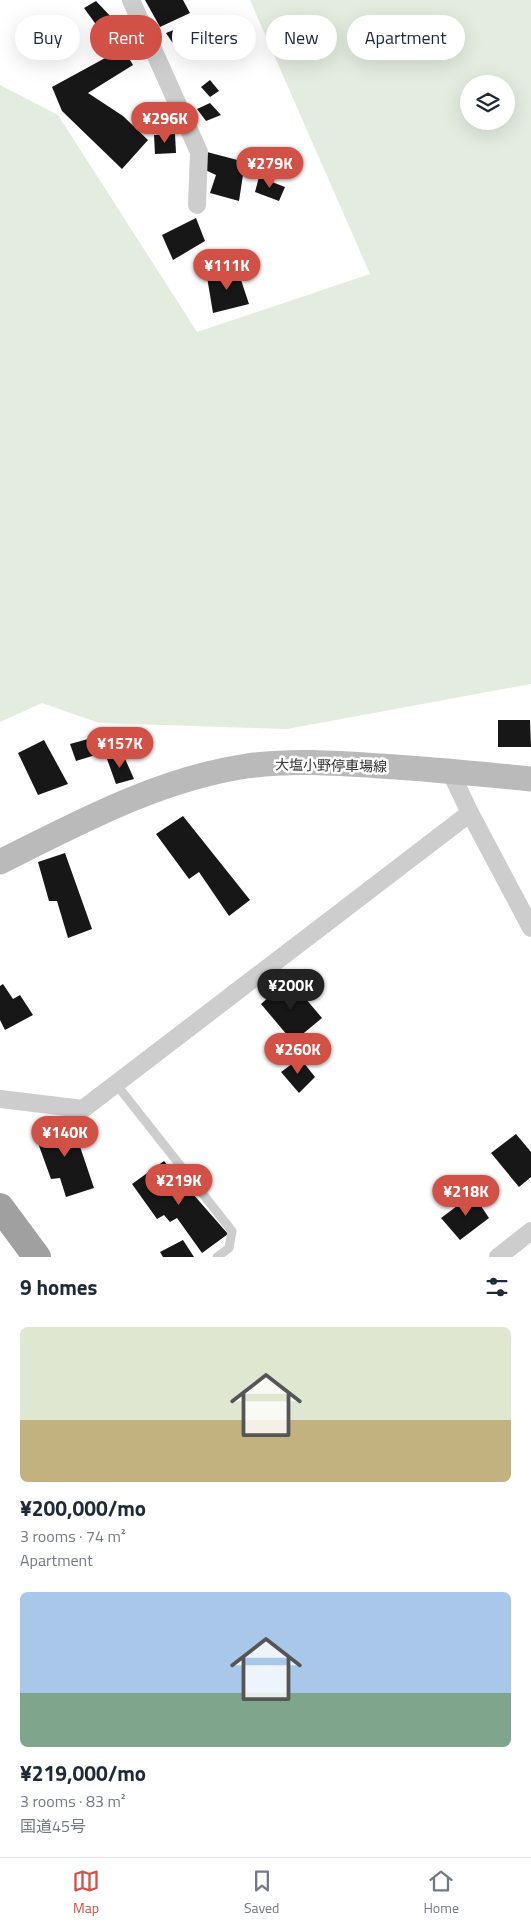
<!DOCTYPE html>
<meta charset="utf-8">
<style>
body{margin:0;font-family:"Titillium Web","Noto Sans JP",sans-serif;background:#f6f6f7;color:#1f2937;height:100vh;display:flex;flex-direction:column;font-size:19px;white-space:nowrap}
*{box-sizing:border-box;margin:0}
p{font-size:16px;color:#747a83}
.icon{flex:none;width:28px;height:28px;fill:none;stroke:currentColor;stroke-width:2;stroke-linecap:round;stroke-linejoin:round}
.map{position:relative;height:1257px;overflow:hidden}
.panel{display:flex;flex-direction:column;background:#fff;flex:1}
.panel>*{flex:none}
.top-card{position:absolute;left:15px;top:15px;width:501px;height:45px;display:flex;gap:10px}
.tools{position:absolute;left:460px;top:75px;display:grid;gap:10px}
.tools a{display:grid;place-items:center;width:55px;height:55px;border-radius:50%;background:#fff;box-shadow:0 5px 20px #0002;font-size:25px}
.price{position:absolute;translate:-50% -42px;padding:0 11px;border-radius:18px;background:#d15147;color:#fff;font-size:16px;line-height:32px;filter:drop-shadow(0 1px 2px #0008)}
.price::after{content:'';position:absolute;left:50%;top:30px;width:15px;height:11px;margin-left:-8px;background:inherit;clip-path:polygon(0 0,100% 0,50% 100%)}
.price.selected{background:#222;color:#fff}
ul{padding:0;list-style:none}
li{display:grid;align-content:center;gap:10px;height:265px;padding:0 20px}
li span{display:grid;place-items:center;height:155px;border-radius:8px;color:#555}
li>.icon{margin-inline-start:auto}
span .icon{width:90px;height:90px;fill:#fffc;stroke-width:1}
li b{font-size:21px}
h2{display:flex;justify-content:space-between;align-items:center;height:60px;padding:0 20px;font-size:21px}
.chip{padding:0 18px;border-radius:22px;background:#fff;box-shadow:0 5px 20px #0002;font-size:18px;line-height:45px}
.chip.selected{background:#d15147;color:#fff}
.tabs{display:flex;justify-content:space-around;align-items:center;height:70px;border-top:1px solid #e0e1e3;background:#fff;font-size:14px;color:#747a83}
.tabs a{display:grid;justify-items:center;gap:2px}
.tabs .selected{color:#d15147}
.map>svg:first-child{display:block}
</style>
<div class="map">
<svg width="531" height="1257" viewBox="0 0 531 1257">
<rect width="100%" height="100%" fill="#fff"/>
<path fill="#e4ebdf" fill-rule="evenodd" d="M250 0H531V684L287 729 99 723 42 703 0 722V85L58 115 197 332 370 274ZM469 84H506V121H469Z"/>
<g fill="#171717">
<path d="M145 0H183L190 13 160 27Z"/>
<path d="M96 1 114 20 100 30 84 8Z"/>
<path d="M179 28 186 38 174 45 166 33Z"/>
<path d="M118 40 133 65 88 93 123 116 148 140 122 169 62 111 52 87 107 57 106 49Z"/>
<path d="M210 80 219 91 210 97 201 87Z"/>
<path d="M210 103 221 115 206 121 197 109Z"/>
<path d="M175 134 176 153 155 154 154 135Z"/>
<path d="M207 152 245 162 239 201 210 193 216 175 201 168Z"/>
<path d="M259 177 285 187 279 201 255 192Z"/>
<path d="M196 218 205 241 173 260 162 235Z"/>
<path d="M237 268 249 304 213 313 207 277Z"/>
<path d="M498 720H530L531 747H498Z"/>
<path d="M95 737 102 753 76 761 70 744Z"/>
<path d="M44 740 68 784 38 795 18 753Z"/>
<path d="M123 754 134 779 116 784 107 759Z"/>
<path d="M183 816 250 900 229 916 199 872 189 879 156 834Z"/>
<path d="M65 853 92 929 68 938 57 901H49L38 862Z"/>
<path d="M289 979 322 1018 293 1042 261 1004Z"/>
<path d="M3 984 13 999 20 995 33 1015 5 1030 0 1020V986Z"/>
<path d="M300 1058 315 1077 299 1093 281 1072Z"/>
<path d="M72 1123 94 1188 66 1197 60 1178 51 1179 34 1132Z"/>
<path d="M516 1134 531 1152V1177L519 1187 491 1153Z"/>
<path d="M164 1161 228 1234 202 1253 177 1218 170 1222 164 1215 157 1219 132 1184Z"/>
<path d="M473 1194 489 1218 460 1240 441 1218Z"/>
<path d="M183 1240 194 1257H163L160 1252Z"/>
</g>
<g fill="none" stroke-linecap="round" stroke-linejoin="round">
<path stroke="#cdcdcd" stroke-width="9" d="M116 1084 232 1231 229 1248 217 1257"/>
<g stroke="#cdcdcd" stroke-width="18">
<path d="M131 0 199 152 197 205"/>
<path d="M450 771 470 813 531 928"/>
<path d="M0 1099 83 1109 470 813"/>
<path d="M498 1257 531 1231"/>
</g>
<path stroke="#bababa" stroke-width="25" d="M0 862C78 823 159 779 247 766 291 760 335 763 380 766 430 769 481 774 531 779"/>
<path stroke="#a0a0a0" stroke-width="28" d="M0 1207 37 1257"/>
</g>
<g text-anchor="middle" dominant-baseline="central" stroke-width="5" stroke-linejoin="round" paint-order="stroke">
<g font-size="14" fill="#303030" stroke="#fff">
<text transform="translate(331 765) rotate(1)">大塩小野停車場線</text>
</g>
</g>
</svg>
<div class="tools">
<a><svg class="icon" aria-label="layers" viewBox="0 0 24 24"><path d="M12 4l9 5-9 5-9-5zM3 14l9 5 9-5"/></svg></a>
</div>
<b class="price" style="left:165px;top:144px">¥296K</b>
<b class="price" style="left:270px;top:189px">¥279K</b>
<b class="price" style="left:227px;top:291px">¥111K</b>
<b class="price" style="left:120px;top:769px">¥157K</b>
<b class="price selected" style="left:291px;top:1011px">¥200K</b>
<b class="price" style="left:298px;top:1075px">¥260K</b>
<b class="price" style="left:65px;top:1158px">¥140K</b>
<b class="price" style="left:179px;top:1206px">¥219K</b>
<b class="price" style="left:466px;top:1217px">¥218K</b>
<div class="top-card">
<a class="chip">Buy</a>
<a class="chip selected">Rent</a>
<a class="chip">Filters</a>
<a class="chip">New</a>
<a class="chip">Apartment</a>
</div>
</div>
<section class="panel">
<h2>9 homes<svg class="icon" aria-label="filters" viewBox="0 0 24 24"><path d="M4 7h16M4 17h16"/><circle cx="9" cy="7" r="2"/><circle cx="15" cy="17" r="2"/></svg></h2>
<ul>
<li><span style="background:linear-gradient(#dfe7d0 60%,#c2b280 0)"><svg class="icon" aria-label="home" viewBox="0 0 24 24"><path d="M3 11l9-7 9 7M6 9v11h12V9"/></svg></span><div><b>¥200,000/mo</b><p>3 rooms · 74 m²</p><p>Apartment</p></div></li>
<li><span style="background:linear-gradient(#a9c7e8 65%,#7fa58c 0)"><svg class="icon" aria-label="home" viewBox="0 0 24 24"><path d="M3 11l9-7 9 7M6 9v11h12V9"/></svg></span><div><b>¥219,000/mo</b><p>3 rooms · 83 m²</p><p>国道45号</p></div></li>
</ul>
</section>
<nav class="tabs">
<a class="selected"><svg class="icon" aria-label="map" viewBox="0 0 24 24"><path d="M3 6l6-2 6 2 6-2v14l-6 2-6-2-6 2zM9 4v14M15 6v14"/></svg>Map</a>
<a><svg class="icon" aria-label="saved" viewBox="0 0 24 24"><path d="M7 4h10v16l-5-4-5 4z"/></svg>Saved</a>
<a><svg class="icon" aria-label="home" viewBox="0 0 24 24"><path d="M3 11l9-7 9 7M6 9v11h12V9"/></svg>Home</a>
</nav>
